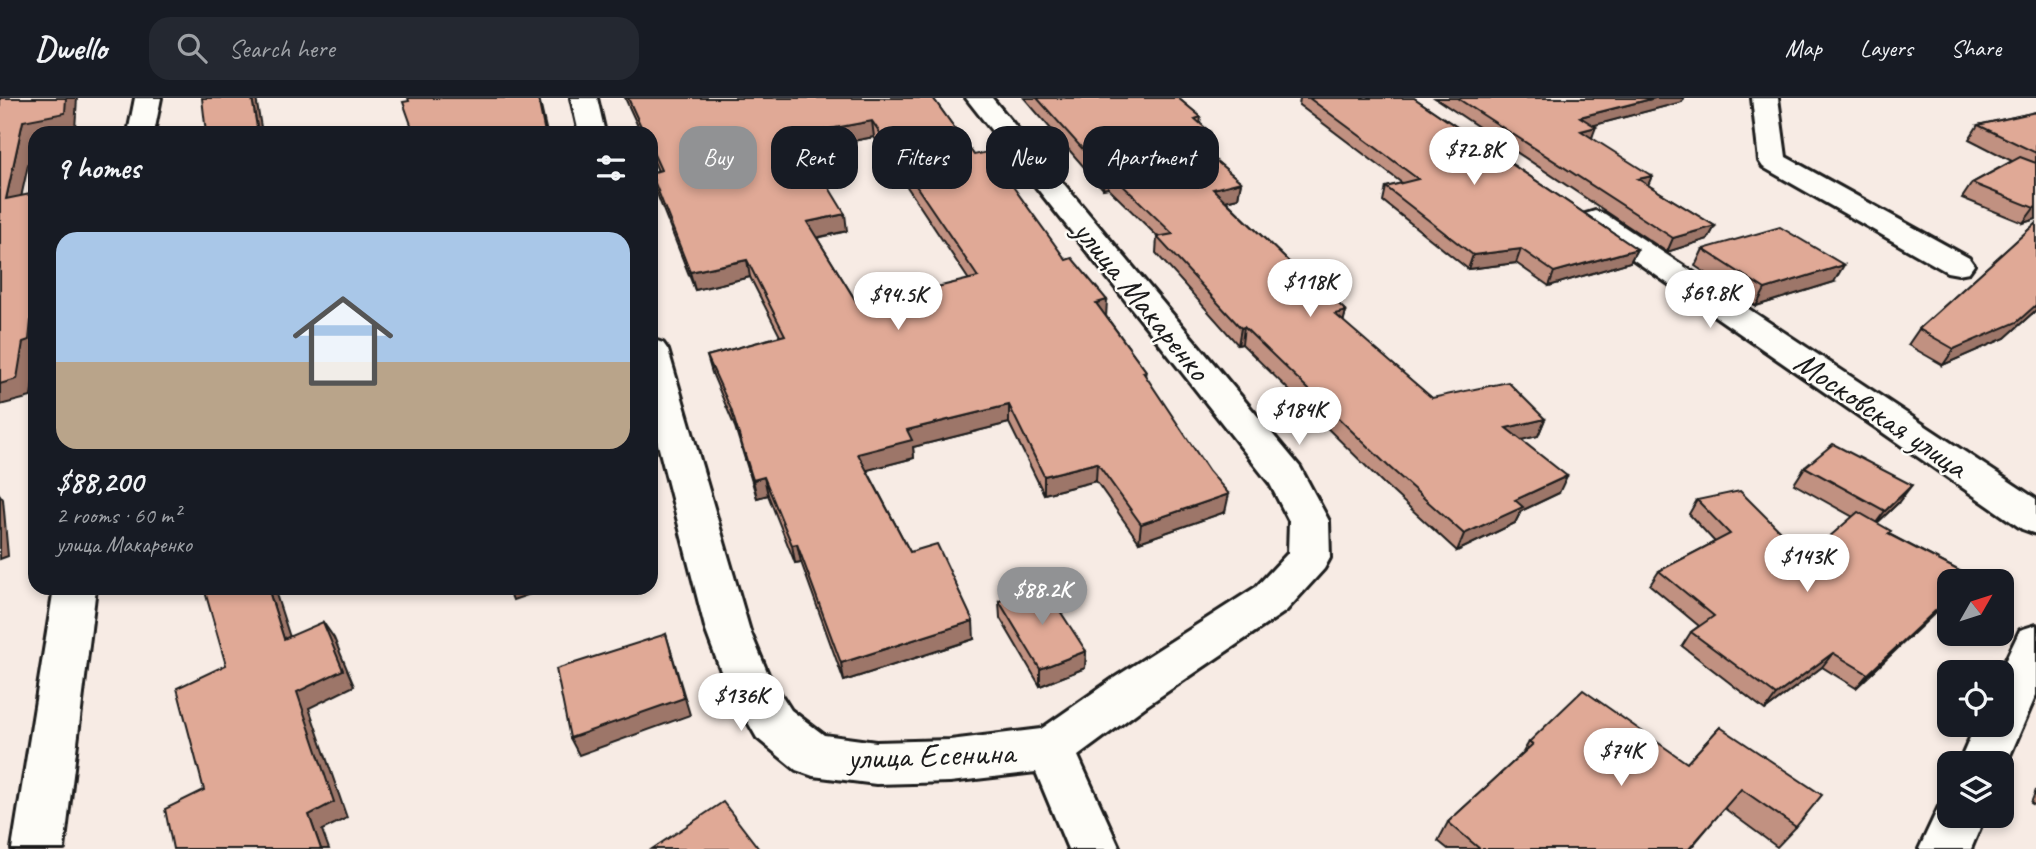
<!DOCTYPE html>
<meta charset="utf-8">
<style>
body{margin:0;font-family:Caveat,sans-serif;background:#242831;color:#f1f3f6;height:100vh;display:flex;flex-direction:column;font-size:26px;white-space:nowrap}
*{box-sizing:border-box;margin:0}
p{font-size:23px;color:#9ea1a6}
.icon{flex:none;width:38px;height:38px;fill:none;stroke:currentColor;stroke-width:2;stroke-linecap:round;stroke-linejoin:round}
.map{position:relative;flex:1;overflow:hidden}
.panel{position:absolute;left:28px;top:28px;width:630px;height:469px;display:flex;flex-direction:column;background:#171b24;border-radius:21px;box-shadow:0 4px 10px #0003}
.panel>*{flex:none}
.guide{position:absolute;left:679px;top:28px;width:665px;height:63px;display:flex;gap:14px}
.needle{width:46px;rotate:51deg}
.fabs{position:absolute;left:1937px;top:471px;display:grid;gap:14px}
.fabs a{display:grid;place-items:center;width:77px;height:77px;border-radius:14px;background:#171b24;box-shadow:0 4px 10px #0003;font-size:35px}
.price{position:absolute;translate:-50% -60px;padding:0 16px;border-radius:24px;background:#fff;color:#222;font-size:23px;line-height:46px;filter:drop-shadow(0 2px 4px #0008)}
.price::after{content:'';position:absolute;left:50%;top:42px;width:21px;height:16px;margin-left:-10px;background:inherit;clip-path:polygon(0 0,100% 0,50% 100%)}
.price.on{background:#919294;color:#fff}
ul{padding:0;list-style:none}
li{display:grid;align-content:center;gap:14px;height:371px;padding:0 28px}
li+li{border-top:2px solid #363941}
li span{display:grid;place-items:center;height:217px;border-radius:21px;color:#555}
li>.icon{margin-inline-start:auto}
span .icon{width:126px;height:126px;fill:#fffc;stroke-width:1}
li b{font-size:30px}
h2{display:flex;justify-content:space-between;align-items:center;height:84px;padding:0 28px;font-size:30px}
.chip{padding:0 24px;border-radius:21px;background:#171b24;box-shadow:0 4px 10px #0003;font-size:24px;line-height:63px}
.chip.on{background:#919294;color:#fff}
header{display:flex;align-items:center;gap:42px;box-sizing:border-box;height:98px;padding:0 35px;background:#171b24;border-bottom:2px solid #363941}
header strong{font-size:33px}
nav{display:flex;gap:38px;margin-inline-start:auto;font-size:24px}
.search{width:490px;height:63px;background:#242831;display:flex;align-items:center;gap:18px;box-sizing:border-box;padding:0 24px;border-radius:21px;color:#9ea1a6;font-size:26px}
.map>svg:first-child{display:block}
</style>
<header>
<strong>Dwello</strong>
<div class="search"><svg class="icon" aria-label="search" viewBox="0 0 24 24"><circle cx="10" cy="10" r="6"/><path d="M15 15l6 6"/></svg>Search here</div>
<nav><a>Map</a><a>Layers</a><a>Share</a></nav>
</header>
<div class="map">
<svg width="2036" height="751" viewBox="0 0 2036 751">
<rect width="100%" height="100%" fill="#f7ebe4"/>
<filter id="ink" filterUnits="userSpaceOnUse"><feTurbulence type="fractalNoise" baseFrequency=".0143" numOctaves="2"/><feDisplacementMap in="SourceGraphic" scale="14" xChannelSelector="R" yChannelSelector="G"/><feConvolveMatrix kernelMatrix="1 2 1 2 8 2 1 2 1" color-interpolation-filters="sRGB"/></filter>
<g filter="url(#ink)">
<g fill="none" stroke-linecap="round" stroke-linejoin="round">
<defs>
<g id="minor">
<path d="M135 0H161L154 35H128Z"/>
<path d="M571 0H597L605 35H579Z"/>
<path d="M966 0H992L1300 369 1329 423 1330 460 1324 471 1286 513 1146 608 1078 658 1120 751H1068L1036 674 950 684 876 686 813 678 796 672 757 640 725 584 706 533 651 319V241L663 245 668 252 750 533 768 576 791 612 824 637 876 644 950 642 1041 631 1114 580 1256 489 1288 455 1289 423 1270 386Z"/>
<path d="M1752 0H1778L1786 59 1969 160 1974 167 1969 174 1958 176 1947 174 1763 69 1759 63Z"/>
<path d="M1595 113 1605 116 2036 401V436L2022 431 1585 128 1580 122 1585 116Z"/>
<path d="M54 490H96L64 751H12Z"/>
<path d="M2036 527V597L2002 676V665H1959L1976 626H2002L2000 574 2020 532Z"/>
<path d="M1950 699V718H1985L1971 751H1919L1942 702Z"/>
</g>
</defs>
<use href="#minor" stroke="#1c1c1c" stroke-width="6"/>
<use href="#minor" fill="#fdfcf7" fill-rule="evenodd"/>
</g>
<g fill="#c19181" stroke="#1c1c1c" stroke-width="2" fill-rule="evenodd">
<path d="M625 0H933L974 57 1106 218 1146 273 1145 278 1225 414 1139 444 1096 383 1044 396 1009 325 913 349 914 360 867 372 910 454 974 541 844 583 801 464 795 465 768 397 757 400 735 329 712 275 707 258 780 238 750 179 695 192 655 91 651 74 658 73 651 57V35H641ZM874 39 969 182 859 208 817 140 847 133 806 52Z"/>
<path d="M1024 0H1178L1201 19 1200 26 1210 34 1208 49 1202 51 1241 84 1238 100 1226 103 1294 169 1346 213 1343 224 1432 300 1545 321 1538 338 1521 342 1559 395 1521 413 1515 425 1457 453 1383 385 1242 246 1238 247 1156 155 1157 139H1158L1108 90 1103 91Z"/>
<path d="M1300 0H1414L1637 151 1630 164 1549 188 1516 165 1468 171 1383 103 1386 89 1402 85 1299 7Z"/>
<path d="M1435 0H1684L1682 4 1594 27 1592 40 1648 87 1715 128 1708 141 1667 154Z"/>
<path d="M2036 14V121L2023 125 1962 100 1972 85 2012 63 1969 41 1978 27Z"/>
<path d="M2036 125V212L2005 240 1943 267 1908 247 1919 231Z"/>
<path d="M1703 151 1834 184 1756 208 1695 168Z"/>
<path d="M1805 369 1898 405 1877 425 1889 436 1971 479 1856 590 1822 569 1765 612 1682 548 1691 534 1699 528 1650 487 1659 473 1715 444 1689 416 1697 402 1806 459 1853 419 1794 386Z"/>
<path d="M999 503 1086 553 1085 570 1040 588 1000 520Z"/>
<path d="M1720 629 1796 729 1777 749 1724 710 1690 751H1448L1438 743 1448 724 1522 656 1529 644 1687 665Z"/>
<path d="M2036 692V708L2031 705Z"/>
</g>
<g fill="#9d7669" stroke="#1c1c1c" stroke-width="2">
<path d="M66 0H77L75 31 54 35H35L17 118 6 101 23 23Z"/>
<path d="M252 0H256L262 35H258Z"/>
<path d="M538 0H539L547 35H545Z"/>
<path d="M1655 0H1684L1682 4 1576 32 1580 19Z"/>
<path d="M872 23 874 39 799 53 797 37Z"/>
<path d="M1596 29 1591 42 1581 33Z"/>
<path d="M1210 34 1208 49 1186 54 1188 39Z"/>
<path d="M1109 74 1108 90 1103 91 1104 75Z"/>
<path d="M1652 78 1646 92 1638 81Z"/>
<path d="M1241 84 1238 100 1211 106 1213 91Z"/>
<path d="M2036 109V121L2023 125 2034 110Z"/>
<path d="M845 116 847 133 810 141 807 124Z"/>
<path d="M1715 128 1708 141 1667 154 1673 140Z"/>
<path d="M1521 151 1516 165 1468 171 1473 157Z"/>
<path d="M1637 151 1630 164 1549 188 1554 174Z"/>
<path d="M747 162 750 179 695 192 690 174Z"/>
<path d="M1844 167 1834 184 1756 208 1765 191Z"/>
<path d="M35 184V268L31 299 0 307V286L23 244Z"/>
<path d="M1107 202 1106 220 1096 205Z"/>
<path d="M2036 207V212L2005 240 1943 267 1954 251Z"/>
<path d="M1346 213 1342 229 1335 216Z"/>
<path d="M1244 229 1242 246 1238 247 1241 230Z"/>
<path d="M1009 307V325L913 349 914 360 860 374 858 356 907 332Z"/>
<path d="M1545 321 1538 338 1499 347 1506 330Z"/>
<path d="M1097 365 1096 383 1044 396V378Z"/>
<path d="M1567 378 1559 395 1521 413 1515 425 1457 453 1464 436 1515 402Z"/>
<path d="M764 379 768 397 757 400 753 382Z"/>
<path d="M1912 387 1898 405 1872 430 1885 413Z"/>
<path d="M1229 396 1225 414 1139 444 1141 426Z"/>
<path d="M0 397 3 401 8 458 0 461Z"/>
<path d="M797 446 801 464 795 465 792 447Z"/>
<path d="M268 490H274L296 558 284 541Z"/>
<path d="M508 490H548L513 502Z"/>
<path d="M1950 499V501L1856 590 1868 576Z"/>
<path d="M973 523 974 541 844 583 841 565Z"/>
<path d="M323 524 334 540 354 588 309 610 347 720 322 732 329 751H321L309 717 297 594Z"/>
<path d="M666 536 690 617 579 657 570 640Z"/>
<path d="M1086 553 1085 570 1040 588V571Z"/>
<path d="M1833 555 1822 569 1765 612 1776 597Z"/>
</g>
<g fill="#e0a996" stroke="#1c1c1c" stroke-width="2" fill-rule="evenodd">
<path d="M0 0H66L65 15 23 23 6 101 35 95V184L29 242 23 244 17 281 0 286Z"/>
<path d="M202 0H252L258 35H206Z"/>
<path d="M408 0H538L545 35H414L403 4 409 3Z"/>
<path d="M628 0H933L974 57 988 54 1066 162 1072 160 1107 202 1096 205 1146 273 1143 274 1209 373 1229 396 1141 426 1097 365 1044 378 1009 307 907 332 912 342 858 356 910 454 937 446 973 523 841 565 797 446 792 447 764 379 753 382 731 311 707 258 785 237 747 162 690 174 651 75 661 72 651 50V35H644ZM872 23 978 179 859 208 807 124 845 116 797 37Z"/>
<path d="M1037 0H1178L1201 19 1195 21 1210 34 1188 39 1241 84 1213 91 1294 169 1299 168 1346 213 1335 216 1432 300 1508 284 1545 321 1506 330 1567 378 1515 402 1523 409 1464 436 1388 368 1244 229 1241 230 1157 139 1173 136 1109 74 1104 75Z"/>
<path d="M1309 0H1414L1637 151 1554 174 1521 151 1473 157 1386 89 1418 81Z"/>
<path d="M1457 0H1655L1580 19 1596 29 1581 33 1652 78 1638 81 1715 128 1673 140Z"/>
<path d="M2036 14V55L1978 27Z"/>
<path d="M2020 59 2036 65V109L2034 110 1972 85Z"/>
<path d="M2036 125V207L2017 224 1954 251 1919 231Z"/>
<path d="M1780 129 1844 167 1765 191 1703 151Z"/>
<path d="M1833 346 1912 387 1885 413 1805 369Z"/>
<path d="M1740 393 1806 459 1858 414 1891 433 1888 436 1971 479 1966 483H1950V499L1868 576 1833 555 1776 597 1691 534 1714 518 1659 473 1730 436 1697 402Z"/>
<path d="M1043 487 1086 553 1040 571 999 503Z"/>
<path d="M204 490H268L284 541 323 524 343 572 297 594 334 704 309 717 321 751H173L165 711 204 692 177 590 226 567Z"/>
<path d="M666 536 684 600 570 640 556 571Z"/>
<path d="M1583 592 1687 665 1720 629 1822 697 1796 729 1741 691 1689 751H1480L1448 724 1533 646 1529 644Z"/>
<path d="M723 704 759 751H652Z"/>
</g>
</g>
<g text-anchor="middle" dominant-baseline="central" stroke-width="5" stroke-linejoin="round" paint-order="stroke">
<g font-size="33" fill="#1c1c1c" stroke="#fdfcf7">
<text transform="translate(1142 202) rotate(51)">улица Макаренко</text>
<text transform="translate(1881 316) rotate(34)">Московская улица</text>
<text transform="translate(931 657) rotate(-2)">улица Есенина</text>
</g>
</g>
</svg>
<div class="fabs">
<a><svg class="needle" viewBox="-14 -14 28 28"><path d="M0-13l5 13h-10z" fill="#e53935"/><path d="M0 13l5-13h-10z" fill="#9ea1a6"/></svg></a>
<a><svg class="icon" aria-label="locate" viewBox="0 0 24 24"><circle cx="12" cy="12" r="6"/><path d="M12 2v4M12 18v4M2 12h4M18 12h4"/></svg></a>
<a><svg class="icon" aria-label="layers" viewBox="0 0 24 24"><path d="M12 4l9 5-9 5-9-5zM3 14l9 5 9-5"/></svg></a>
</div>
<b class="price" style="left:1474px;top:89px">$72.8K</b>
<b class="price" style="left:1310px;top:221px">$118K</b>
<b class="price" style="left:1710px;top:232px">$69.8K</b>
<b class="price" style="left:898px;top:234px">$94.5K</b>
<b class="price" style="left:1299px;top:349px">$184K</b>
<b class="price" style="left:1807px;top:496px">$143K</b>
<b class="price on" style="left:1042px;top:529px">$88.2K</b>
<b class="price" style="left:741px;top:635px">$136K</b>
<b class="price" style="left:1621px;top:690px">$74K</b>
<div class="guide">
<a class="chip on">Buy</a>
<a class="chip">Rent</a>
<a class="chip">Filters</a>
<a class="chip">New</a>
<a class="chip">Apartment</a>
</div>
<section class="panel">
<h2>9 homes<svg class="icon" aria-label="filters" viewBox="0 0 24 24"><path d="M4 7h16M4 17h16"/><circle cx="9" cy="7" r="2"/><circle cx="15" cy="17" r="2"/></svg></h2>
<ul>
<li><span style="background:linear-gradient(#a9c7e8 60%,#b9a48a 0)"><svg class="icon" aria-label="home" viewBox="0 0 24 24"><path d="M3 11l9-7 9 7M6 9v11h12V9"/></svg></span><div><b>$88,200</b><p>2 rooms · 60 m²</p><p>улица Макаренко</p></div></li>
</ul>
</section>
</div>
